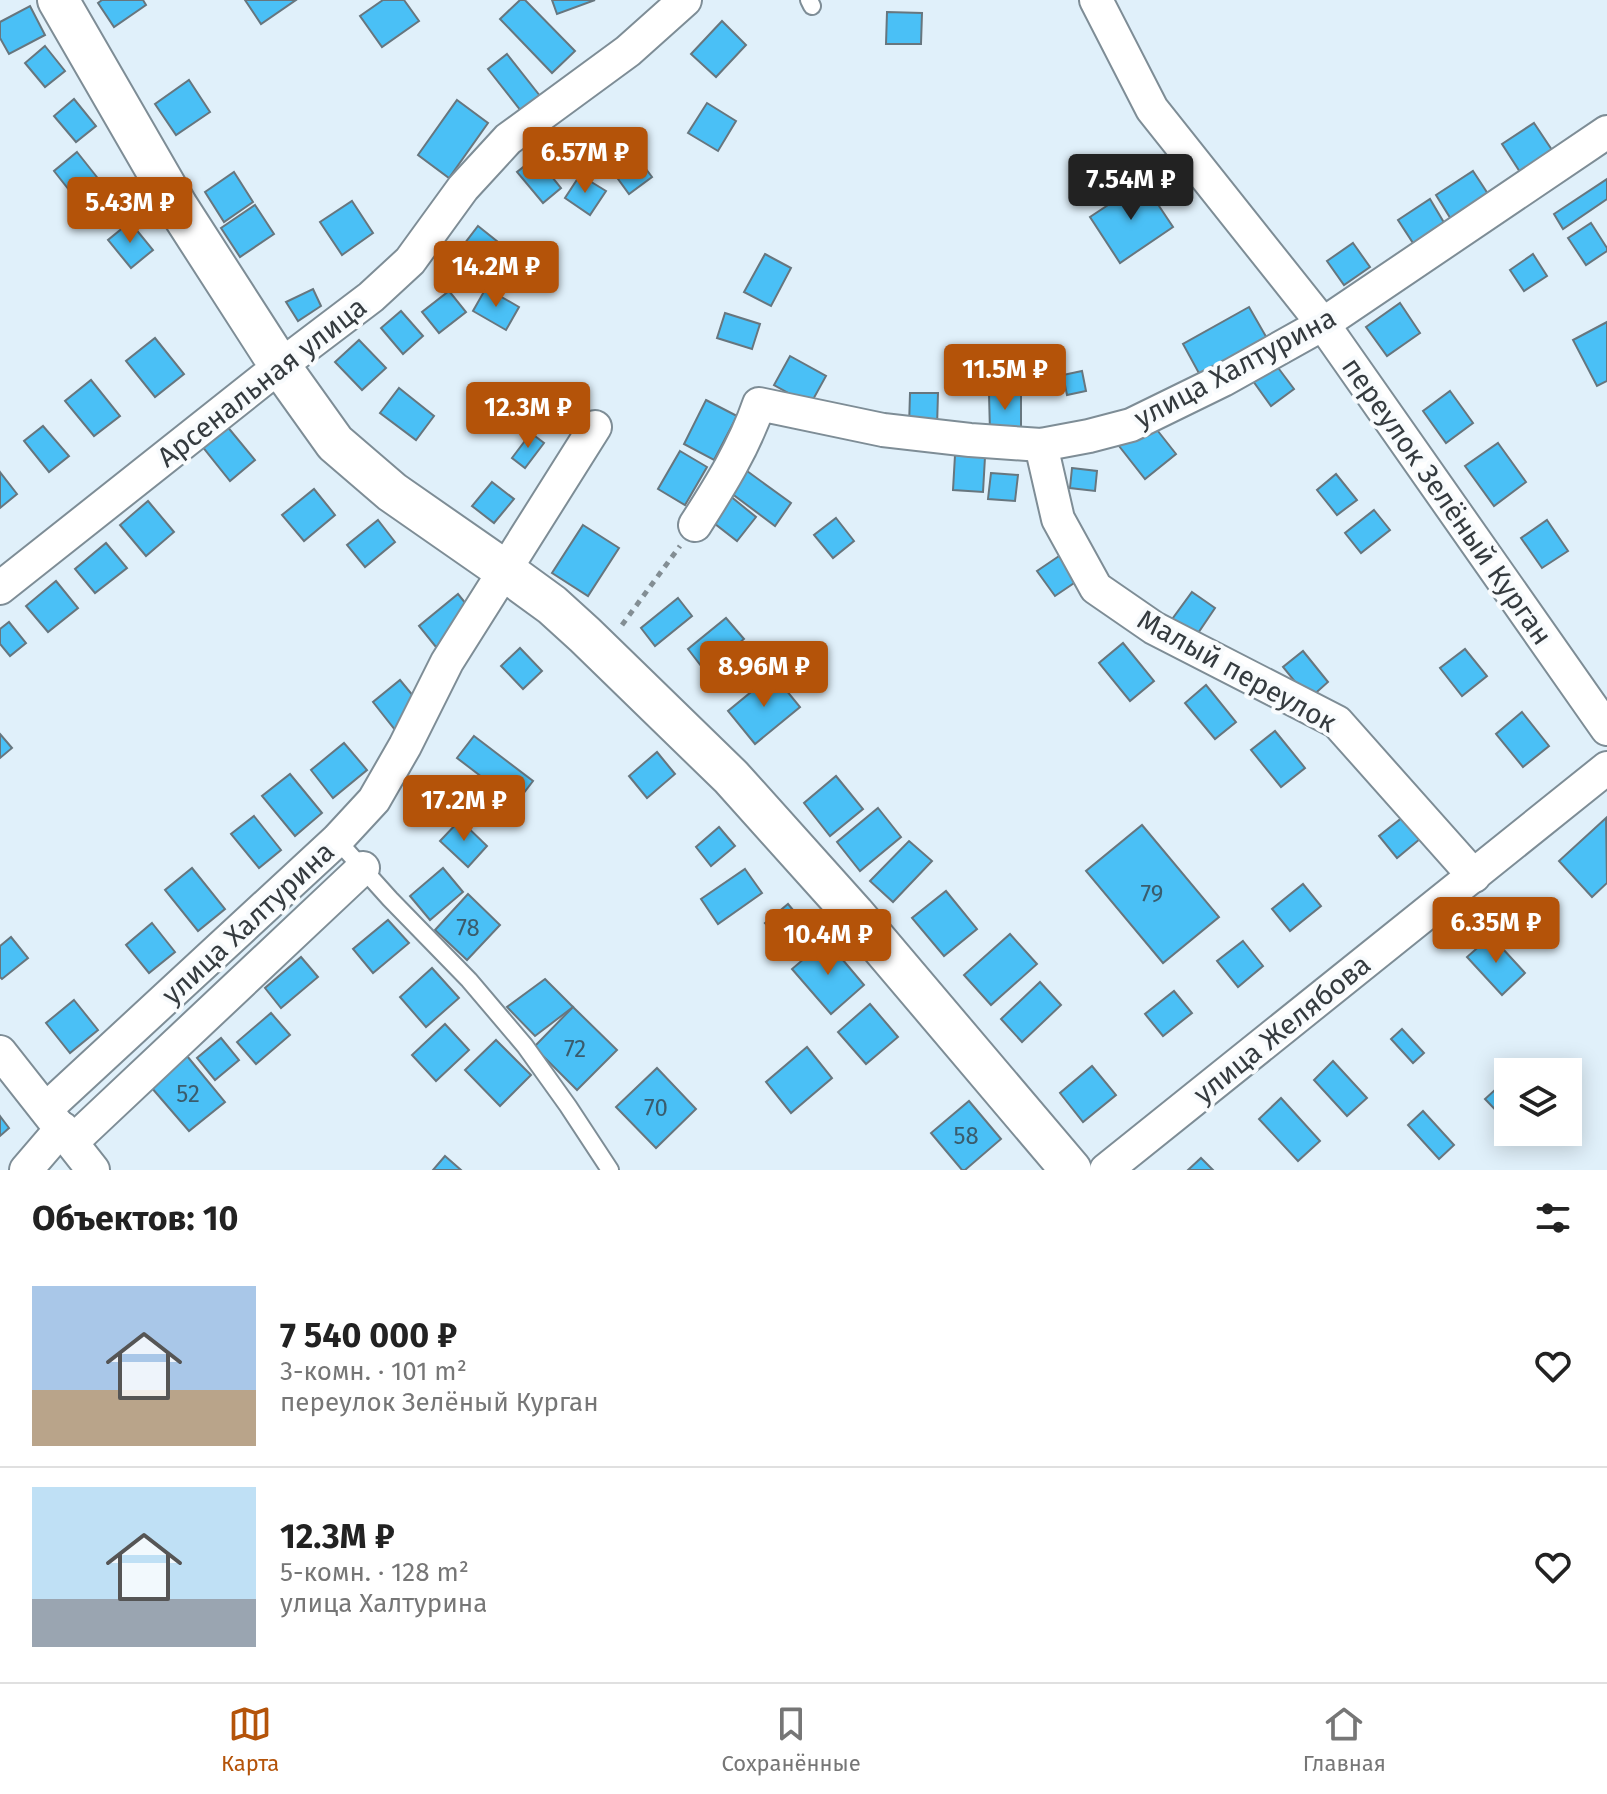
<!DOCTYPE html>
<html lang="ru">
<meta charset="utf-8">
<style>
body{margin:0;font-family:"Fira Sans",sans-serif;background:#f6f6f6;color:#222;height:100vh;display:flex;flex-direction:column;font-size:30px;white-space:nowrap}
*{box-sizing:border-box;margin:0}
p{font-size:26px;color:#767676}
.icon{flex:none;width:44px;height:44px;fill:none;stroke:currentColor;stroke-width:2;stroke-linecap:round;stroke-linejoin:round}
.map{position:relative;height:1170px;overflow:hidden}
.panel{display:flex;flex-direction:column;background:#fff;flex:1}
.panel>*{flex:none}
.buttons{position:absolute;left:1494px;top:1058px;display:grid;gap:16px}
.buttons a{display:grid;place-items:center;width:88px;height:88px;border-radius:0px;background:#fff;box-shadow:0 4px 20px #0003;font-size:40px}
.price{position:absolute;translate:-50% -68px;padding:0 18px;border-radius:8px;background:#b45309;color:#fff;font-size:26px;line-height:52px;filter:drop-shadow(0 2px 4px #0008)}
.price::after{content:'';position:absolute;left:50%;top:48px;width:24px;height:18px;margin-left:-12px;background:inherit;clip-path:polygon(0 0,100% 0,50% 100%)}
.price.current{background:#222;color:#fff}
ul{padding:0;list-style:none}
li{display:flex;align-items:center;gap:24px;height:200px;padding:0 32px}
li+li{border-top:2px solid #e0e0e0}
li span{display:grid;place-items:center;flex:none;width:224px;height:160px;border-radius:0px;color:#555}
li>.icon{margin-inline-start:auto}
span .icon{width:96px;height:96px;fill:#fffc;stroke-width:1}
li b{font-size:34px}
h2{display:flex;justify-content:space-between;align-items:center;height:96px;padding:0 32px;font-size:34px}
.dock{display:flex;justify-content:space-around;align-items:center;height:112px;border-top:2px solid #e0e0e0;background:#fff;font-size:22px;color:#767676}
.dock a{display:grid;justify-items:center;gap:4px}
.dock .current{color:#b45309}
.map>svg:first-child{display:block}
</style>
<div class="map">
<svg width="1607" height="1170" viewBox="0 0 1607 1170">
<rect width="100%" height="100%" fill="#e0f0fa"/>
<g fill="#4ac0f6" stroke="#67767e" stroke-width="2">
<path d="M102 0H143L146 5 114 27 98 3Z"/>
<path d="M245 0H296L261 24Z"/>
<path d="M383 0H404L419 21 382 47 360 16Z"/>
<path d="M520 0H525L575 51 552 73 500 19Z"/>
<path d="M552 0H595L557 14Z"/>
<path d="M30 6 45 35 9 54 0 38V22Z"/>
<path d="M887 12 922 13 921 44H886Z"/>
<path d="M722 21 746 45 716 77 691 54Z"/>
<path d="M45 46 65 71 45 87 25 63Z"/>
<path d="M507 54 544 101 525 116 488 69Z"/>
<path d="M189 80 210 112 176 135 155 104Z"/>
<path d="M74 99 96 126 76 142 54 116Z"/>
<path d="M457 100 488 123 449 178 418 155Z"/>
<path d="M707 103 736 121 718 151 688 133Z"/>
<path d="M1534 123 1554 153 1522 175 1502 144Z"/>
<path d="M628 145 652 177 629 194 605 161Z"/>
<path d="M77 152 104 186 81 205 54 171Z"/>
<path d="M536 157 561 188 543 203 517 172Z"/>
<path d="M1473 171 1492 200 1454 224 1436 195Z"/>
<path d="M234 172 253 202 224 222 205 192Z"/>
<path d="M580 175 606 191 590 215 565 198Z"/>
<path d="M1607 179V199L1563 229 1554 214Z"/>
<path d="M1143 182 1173 227 1120 263 1090 217Z"/>
<path d="M1430 199 1446 226 1415 246 1398 220Z"/>
<path d="M352 201 373 233 342 255 320 222Z"/>
<path d="M255 205 274 234 240 257 221 228Z"/>
<path d="M130 222 153 250 131 268 108 240Z"/>
<path d="M1591 223 1607 248V251L1586 265 1568 238Z"/>
<path d="M478 226 503 246 480 275 455 256Z"/>
<path d="M1353 243 1370 267 1344 285 1327 261Z"/>
<path d="M765 254 791 268 771 306 744 292Z"/>
<path d="M1533 254 1547 276 1524 291 1510 270Z"/>
<path d="M486 288 519 307 506 330 473 311Z"/>
<path d="M313 289 321 306 298 321 286 302Z"/>
<path d="M449 291 466 312 439 333 422 312Z"/>
<path d="M1400 303 1420 333 1387 356 1366 327Z"/>
<path d="M1249 307 1268 340 1201 377 1183 344Z"/>
<path d="M401 311 423 336 403 354 381 328Z"/>
<path d="M725 313 760 324 752 349 717 338Z"/>
<path d="M1607 322V381L1597 386 1573 340Z"/>
<path d="M155 338 184 374 155 397 126 361Z"/>
<path d="M359 340 386 368 362 390 335 362Z"/>
<path d="M790 356 826 376 810 405 774 385Z"/>
<path d="M1276 365 1294 389 1271 406 1253 381Z"/>
<path d="M1082 371 1086 391 1067 395 1063 375Z"/>
<path d="M91 380 120 416 94 436 65 401Z"/>
<path d="M399 388 434 416 416 440 380 413Z"/>
<path d="M1450 391 1473 423 1446 443 1423 411Z"/>
<path d="M910 393H938L937 427H909Z"/>
<path d="M1021 393V431L990 432 989 394Z"/>
<path d="M706 400 737 416 714 460 684 444Z"/>
<path d="M547 401 561 409 550 428 535 420Z"/>
<path d="M1150 421 1176 454 1145 479 1119 446Z"/>
<path d="M226 425 255 460 230 481 202 446Z"/>
<path d="M43 426 69 456 49 472 24 441Z"/>
<path d="M531 433 544 443 525 468 512 458Z"/>
<path d="M1498 443 1526 482 1494 506 1465 466Z"/>
<path d="M680 451 707 467 685 505 658 489Z"/>
<path d="M955 455 985 457 983 492 953 490Z"/>
<path d="M1072 468 1097 471 1095 491 1070 488Z"/>
<path d="M747 471 791 503 775 526 731 493Z"/>
<path d="M0 472 17 494 0 508Z"/>
<path d="M991 473 1018 475 1015 501 988 499Z"/>
<path d="M1336 474 1357 500 1337 515 1317 490Z"/>
<path d="M492 482 514 499 494 523 472 506Z"/>
<path d="M314 489 335 515 304 541 282 515Z"/>
<path d="M729 495 756 517 737 541 710 520Z"/>
<path d="M148 501 174 532 146 556 120 525Z"/>
<path d="M1374 510 1390 530 1361 553 1345 533Z"/>
<path d="M836 518 854 541 833 558 814 535Z"/>
<path d="M378 520 395 542 365 567 347 545Z"/>
<path d="M1547 520 1568 551 1542 568 1521 538Z"/>
<path d="M583 525 619 548 588 596 552 573Z"/>
<path d="M106 543 127 568 95 593 75 569Z"/>
<path d="M1062 554 1080 579 1055 596 1037 571Z"/>
<path d="M56 581 78 608 48 632 26 606Z"/>
<path d="M1192 592 1215 608 1194 639 1170 622Z"/>
<path d="M458 594 475 615 436 647 419 626Z"/>
<path d="M678 598 692 616 655 646 641 628Z"/>
<path d="M726 618 744 639 705 671 688 649Z"/>
<path d="M9 622 26 643 10 656 0 644V629Z"/>
<path d="M1123 643 1154 681 1130 701 1099 663Z"/>
<path d="M520 648 542 671 523 689 501 666Z"/>
<path d="M1465 649 1487 676 1462 696 1440 668Z"/>
<path d="M1303 651 1328 682 1309 699 1283 667Z"/>
<path d="M773 674 800 707 755 744 728 711Z"/>
<path d="M400 680 424 709 396 731 373 702Z"/>
<path d="M1206 685 1236 722 1215 739 1185 703Z"/>
<path d="M1522 712 1549 746 1523 767 1496 734Z"/>
<path d="M1275 731 1305 768 1281 787 1251 750Z"/>
<path d="M0 734 12 748 0 758Z"/>
<path d="M474 736 533 781 516 803 457 758Z"/>
<path d="M344 743 367 770 333 798 311 770Z"/>
<path d="M657 752 675 774 647 798 629 776Z"/>
<path d="M290 774 322 813 295 836 262 796Z"/>
<path d="M836 776 863 809 830 836 804 803Z"/>
<path d="M878 808 901 837 860 871 837 842Z"/>
<path d="M1408 813 1426 834 1397 858 1379 836Z"/>
<path d="M254 816 281 850 259 868 231 834Z"/>
<path d="M1606 818 1607 883 1592 897 1559 861Z"/>
<path d="M460 820 487 846 468 867 440 841Z"/>
<path d="M1142 825 1219 917 1163 963 1086 871Z"/>
<path d="M719 827 735 846 711 866 696 847Z"/>
<path d="M909 841 932 861 893 902 870 881Z"/>
<path d="M192 868 225 909 198 931 165 890Z"/>
<path d="M443 868 463 892 430 920 410 896Z"/>
<path d="M745 869 762 893 718 924 701 899Z"/>
<path d="M1303 884 1321 906 1290 931 1272 909Z"/>
<path d="M946 891 977 929 944 956 912 918Z"/>
<path d="M468 894 500 925 467 960 435 930Z"/>
<path d="M788 904 798 916 776 935 765 923Z"/>
<path d="M388 920 409 943 373 973 353 949Z"/>
<path d="M152 923 175 952 149 973 126 945Z"/>
<path d="M1010 934 1037 964 991 1005 964 975Z"/>
<path d="M1491 936 1525 973 1502 995 1467 957Z"/>
<path d="M11 937 28 958 2 979 0 977V946Z"/>
<path d="M826 940 864 985 831 1014 792 969Z"/>
<path d="M1243 941 1263 966 1238 987 1217 961Z"/>
<path d="M301 957 318 977 281 1008 265 988Z"/>
<path d="M432 968 459 998 426 1027 400 997Z"/>
<path d="M545 979 573 1007 535 1036 507 1007Z"/>
<path d="M1040 982 1061 1005 1022 1042 1001 1019Z"/>
<path d="M1174 991 1192 1013 1163 1036 1145 1014Z"/>
<path d="M74 1000 98 1030 70 1053 46 1023Z"/>
<path d="M870 1004 898 1037 866 1064 838 1032Z"/>
<path d="M573 1007 617 1050 577 1090 534 1047Z"/>
<path d="M271 1013 290 1035 256 1064 237 1042Z"/>
<path d="M445 1024 469 1050 436 1081 412 1055Z"/>
<path d="M1402 1029 1424 1053 1413 1063 1391 1039Z"/>
<path d="M221 1038 239 1060 215 1080 197 1058Z"/>
<path d="M496 1040 531 1075 500 1106 465 1070Z"/>
<path d="M807 1047 832 1078 791 1113 766 1082Z"/>
<path d="M187 1056 225 1102 189 1131 151 1087Z"/>
<path d="M1333 1061 1367 1098 1347 1116 1314 1080Z"/>
<path d="M1092 1066 1116 1095 1083 1122 1060 1093Z"/>
<path d="M657 1068 696 1109 656 1148 616 1107Z"/>
<path d="M1508 1078V1123L1485 1099Z"/>
<path d="M1281 1098 1320 1141 1298 1161 1259 1119Z"/>
<path d="M969 1101 1001 1139 965 1170H962L931 1133Z"/>
<path d="M1423 1111 1454 1145 1439 1159 1408 1125Z"/>
<path d="M0 1116 9 1128 0 1136Z"/>
<path d="M445 1156 461 1170H433Z"/>
<path d="M1201 1158 1213 1170H1188Z"/>
</g>
<g fill="none" stroke-linecap="round" stroke-linejoin="round">
<defs>
<g id="service">
<path d="M809 0 812 6"/>
<path d="M337 840 390 899 469 980 525 1046 568 1106 610 1170"/>
</g>
<g id="minor">
<path d="M1096 0 1152 109 1323 324 1607 729"/>
<path d="M1041 445 1058 519 1096 588 1154 628 1337 722 1474 876"/>
<path d="M695 525C720 486 744 448 759 404L883 430 970 440 1041 445 1089 436 1131 425 1223 380 1323 324 1607 132"/>
<path d="M0 588 280 366 371 297 410 261 463 188 508 139 628 51 685 0"/>
<path d="M0 1052 93 1170"/>
<path d="M46 1109 337 840 374 800 405 746 447 662 595 427"/>
<path d="M72 1142 363 868"/>
<path d="M26 1170 62 1128"/>
<path d="M1106 1170 1607 768"/>
</g>
<path id="tertiary" d="M58 0 177 206 280 366 335 443 392 492 504 570 552 605 585 635 731 777 854 914 1071 1170"/>
</defs>
<use href="#service" stroke="#7e8d96" stroke-width="20"/>
<use href="#minor" stroke="#7e8d96" stroke-width="36"/>
<use href="#tertiary" stroke="#7e8d96" stroke-width="44"/>
<path stroke="#838e94" stroke-width="5" stroke-dasharray="6 6" stroke-linecap="butt" d="M622 625 680 546"/>
<use href="#service" stroke="#fff" stroke-width="16"/>
<use href="#minor" stroke="#fff" stroke-width="32"/>
<use href="#tertiary" stroke="#fff" stroke-width="40"/>
</g>
<g text-anchor="middle" dominant-baseline="central" stroke-width="8" stroke-linejoin="round" paint-order="stroke">
<g font-size="24" fill="#3a5c6d">
<text x="1152" y="894">79</text>
<text x="468" y="928">78</text>
<text x="575" y="1049">72</text>
<text x="188" y="1094">52</text>
<text x="656" y="1108">70</text>
<text x="966" y="1136">58</text>
</g>
<g font-size="28" fill="#353b3f" stroke="#f8fbfd">
<text transform="translate(1235 368) rotate(-28)">улица Халтурина</text>
<text transform="translate(262 382) rotate(-38)">Арсенальная улица</text>
<text transform="translate(1447 501) rotate(55)">переулок Зелёный Курган</text>
<text transform="translate(1237 671) rotate(29)">Малый переулок</text>
<text transform="translate(248 923) rotate(-43)">улица Халтурина</text>
<text transform="translate(1282 1029) rotate(-39)">улица Желябова</text>
</g>
</g>
</svg>
<div class="buttons">
<a><svg class="icon" aria-label="layers" viewBox="0 0 24 24"><path d="M12 4l9 5-9 5-9-5zM3 14l9 5 9-5"/></svg></a>
</div>
<b class="price" style="left:585px;top:195px">6.57M ₽</b>
<b class="price current" style="left:1131px;top:222px">7.54M ₽</b>
<b class="price" style="left:130px;top:245px">5.43M ₽</b>
<b class="price" style="left:496px;top:309px">14.2M ₽</b>
<b class="price" style="left:1005px;top:412px">11.5M ₽</b>
<b class="price" style="left:528px;top:450px">12.3M ₽</b>
<b class="price" style="left:764px;top:709px">8.96M ₽</b>
<b class="price" style="left:464px;top:843px">17.2M ₽</b>
<b class="price" style="left:1496px;top:965px">6.35M ₽</b>
<b class="price" style="left:828px;top:977px">10.4M ₽</b>
</div>
<section class="panel">
<h2>Объектов: 10<svg class="icon" aria-label="filters" viewBox="0 0 24 24"><path d="M4 7h16M4 17h16"/><circle cx="9" cy="7" r="2"/><circle cx="15" cy="17" r="2"/></svg></h2>
<ul>
<li><span style="background:linear-gradient(#a9c7e8 65%,#b9a48a 0)"><svg class="icon" aria-label="home" viewBox="0 0 24 24"><path d="M3 11l9-7 9 7M6 9v11h12V9"/></svg></span><div><b>7 540 000 ₽</b><p>3-комн. · 101 m²</p><p>переулок Зелёный Курган</p></div><svg class="icon" aria-label="heart" viewBox="0 0 24 24"><path d="M12 20l-8-8c-3-5 5-10 8-4 3-6 11-1 8 4z"/></svg></li>
<li><span style="background:linear-gradient(#bfe0f5 70%,#9aa5b1 0)"><svg class="icon" aria-label="home" viewBox="0 0 24 24"><path d="M3 11l9-7 9 7M6 9v11h12V9"/></svg></span><div><b>12.3M ₽</b><p>5-комн. · 128 m²</p><p>улица Халтурина</p></div><svg class="icon" aria-label="heart" viewBox="0 0 24 24"><path d="M12 20l-8-8c-3-5 5-10 8-4 3-6 11-1 8 4z"/></svg></li>
</ul>
</section>
<nav class="dock">
<a class="current"><svg class="icon" aria-label="map" viewBox="0 0 24 24"><path d="M3 6l6-2 6 2 6-2v14l-6 2-6-2-6 2zM9 4v14M15 6v14"/></svg>Карта</a>
<a><svg class="icon" aria-label="saved" viewBox="0 0 24 24"><path d="M7 4h10v16l-5-4-5 4z"/></svg>Сохранённые</a>
<a><svg class="icon" aria-label="home" viewBox="0 0 24 24"><path d="M3 11l9-7 9 7M6 9v11h12V9"/></svg>Главная</a>
</nav>
